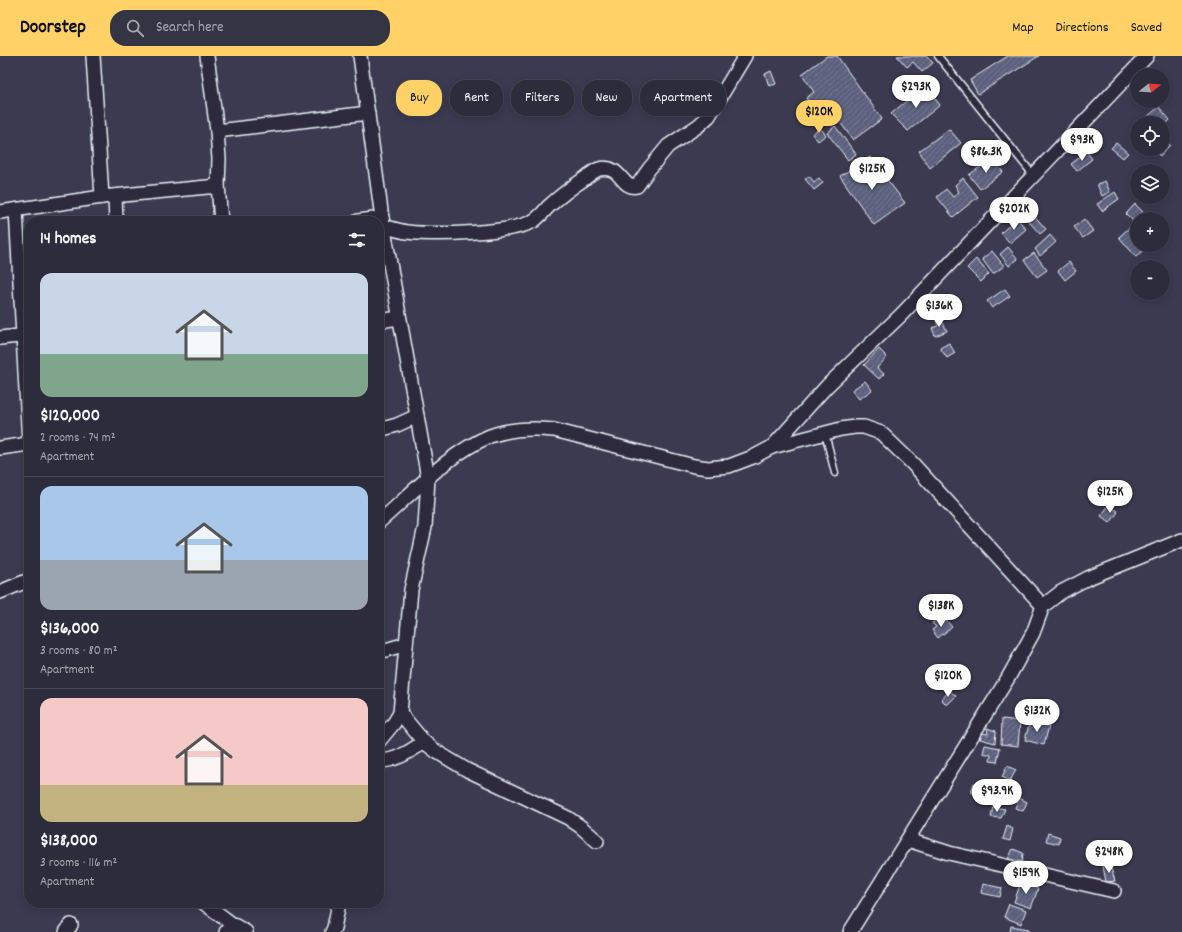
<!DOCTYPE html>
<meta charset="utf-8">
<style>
body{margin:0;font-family:Dekko,sans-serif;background:#353443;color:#f1f3f6;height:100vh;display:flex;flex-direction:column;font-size:15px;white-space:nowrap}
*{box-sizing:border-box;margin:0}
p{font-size:13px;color:#a7a7af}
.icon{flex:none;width:22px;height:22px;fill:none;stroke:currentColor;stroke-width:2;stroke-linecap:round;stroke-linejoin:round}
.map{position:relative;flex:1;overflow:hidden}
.sheet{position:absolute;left:24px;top:160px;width:360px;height:692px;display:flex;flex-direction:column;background:#2d2c3c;border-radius:16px;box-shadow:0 2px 10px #0003,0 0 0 1px #484856}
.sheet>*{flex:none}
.top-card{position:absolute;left:396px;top:24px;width:380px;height:36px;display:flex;gap:8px}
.needle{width:26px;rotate:73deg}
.fabs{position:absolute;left:1130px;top:12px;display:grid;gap:8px}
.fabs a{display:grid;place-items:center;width:40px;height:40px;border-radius:50%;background:#2d2c3c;box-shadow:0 2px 10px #0003,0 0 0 1px #484856;font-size:20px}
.price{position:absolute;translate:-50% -34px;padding:0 9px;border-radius:14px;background:#fff;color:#222;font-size:13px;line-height:26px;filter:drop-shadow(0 1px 2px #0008)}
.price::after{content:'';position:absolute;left:50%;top:24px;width:12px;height:9px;margin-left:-6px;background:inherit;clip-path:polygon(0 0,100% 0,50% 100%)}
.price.active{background:#ffd166;color:#111}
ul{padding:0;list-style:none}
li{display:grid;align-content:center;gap:8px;height:212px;padding:0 16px}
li+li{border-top:1px solid #484856}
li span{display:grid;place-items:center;height:124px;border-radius:12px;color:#555}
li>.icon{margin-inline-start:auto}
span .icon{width:72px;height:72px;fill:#fffc;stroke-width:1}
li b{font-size:17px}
h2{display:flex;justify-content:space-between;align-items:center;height:48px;padding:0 16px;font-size:17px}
.chip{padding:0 14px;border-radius:16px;background:#2d2c3c;box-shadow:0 2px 10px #0003,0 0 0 1px #484856;font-size:14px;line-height:36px}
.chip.active{background:#ffd166;color:#111}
header{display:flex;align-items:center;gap:24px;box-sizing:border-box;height:56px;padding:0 20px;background:#ffd166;color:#111}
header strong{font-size:19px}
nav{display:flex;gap:22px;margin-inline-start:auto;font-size:14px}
.search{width:280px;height:36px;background:#353443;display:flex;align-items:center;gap:10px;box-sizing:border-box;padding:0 14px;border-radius:16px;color:#a7a7af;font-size:15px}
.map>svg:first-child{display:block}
</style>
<header>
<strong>Doorstep</strong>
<div class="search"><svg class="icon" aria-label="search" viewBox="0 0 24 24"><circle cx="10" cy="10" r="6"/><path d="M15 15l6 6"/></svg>Search here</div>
<nav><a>Map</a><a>Directions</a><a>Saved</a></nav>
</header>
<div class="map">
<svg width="1182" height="876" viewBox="0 0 1182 876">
<defs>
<pattern id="building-hatch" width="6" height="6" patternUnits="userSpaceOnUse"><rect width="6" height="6" fill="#5c617d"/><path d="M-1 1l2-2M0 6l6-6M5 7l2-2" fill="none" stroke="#737890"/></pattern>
</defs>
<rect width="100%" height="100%" fill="#3c3a50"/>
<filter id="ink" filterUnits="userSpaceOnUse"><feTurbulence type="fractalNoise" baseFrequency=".025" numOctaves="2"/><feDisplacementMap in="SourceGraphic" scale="8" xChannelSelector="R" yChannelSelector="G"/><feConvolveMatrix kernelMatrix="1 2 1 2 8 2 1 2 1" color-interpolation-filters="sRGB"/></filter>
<g filter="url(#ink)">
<g fill="url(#building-hatch)" stroke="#e8f1f8">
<path d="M827 0H837L882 63 853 84 830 52 821 64 806 42 814 36 802 18Z"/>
<path d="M897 0H927L933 7 922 16 913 6 907 11Z"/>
<path d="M1008 0H1039L978 38 970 24Z"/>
<path d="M771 15 776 28 769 30 765 18Z"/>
<path d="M925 29 940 49 908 75 891 58Z"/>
<path d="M1159 51 1170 64 1163 71V67H1154L1148 60Z"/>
<path d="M835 70 856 98 848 104 827 77Z"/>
<path d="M820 72 826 79 818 85 812 78Z"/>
<path d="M949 73 961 87 930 112 919 95Z"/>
<path d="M1163 83 1170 89 1160 100 1153 93H1163Z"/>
<path d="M1116 87 1128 97 1123 102 1111 92Z"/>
<path d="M1087 96 1092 103 1077 115 1071 108Z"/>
<path d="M870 101 905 147 874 169 840 120Z"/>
<path d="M992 102 1003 116 980 133 969 119Z"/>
<path d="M809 120 814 126 819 122 823 127 814 134 805 123Z"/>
<path d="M963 122 978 141 953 161 937 141 946 133 953 141 959 136 955 129Z"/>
<path d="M1105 125 1110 136 1102 140 1097 128Z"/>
<path d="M1115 136 1119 143 1102 155 1097 148Z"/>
<path d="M1135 148 1143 156 1134 166 1126 158Z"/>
<path d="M1030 155 1046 173 1040 178 1024 160Z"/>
<path d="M1017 162 1026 173 1010 187 1001 177Z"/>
<path d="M1084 163 1093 175 1083 182 1074 171Z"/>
<path d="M1132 169 1137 175V189H1149L1136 201 1119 181Z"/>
<path d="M1050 179 1056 186 1040 200 1035 193Z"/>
<path d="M1008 191 1018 203 1009 210 1000 198Z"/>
<path d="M992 195 1004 210 993 218 982 203Z"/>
<path d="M1034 197 1047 214 1037 221 1024 204Z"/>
<path d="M976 203 989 218 981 226 967 212Z"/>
<path d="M1069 206 1076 215 1065 224 1058 215Z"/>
<path d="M1005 233 1010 240 992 252 987 245Z"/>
<path d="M941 263 947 275 935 280 932 272 938 270 936 265Z"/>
<path d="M949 287 955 297 947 302 940 292Z"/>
<path d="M879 293 887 301 877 312 884 318 879 323 864 309Z"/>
<path d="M865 325 872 334 859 343 852 334Z"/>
<path d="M1109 449 1118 456 1110 467 1101 460Z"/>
<path d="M937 563 940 567 945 563 952 571 938 582 932 574 936 571 932 567Z"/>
<path d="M950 635 956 640 947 649 941 643Z"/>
<path d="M1002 663 1020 665 1018 690 1001 688Z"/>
<path d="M1030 665 1049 670 1044 689 1025 684Z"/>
<path d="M987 672 996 675 995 687 980 683 982 677 988 678Z"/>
<path d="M985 689 1000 692 997 706 990 705 991 699 983 697Z"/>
<path d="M1007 710 1016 714 1010 725 1002 721Z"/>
<path d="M974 727 993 732 990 741 971 736Z"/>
<path d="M1019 742 1027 746 1023 755 1015 752Z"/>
<path d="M993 751 1005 753 1001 762 991 761Z"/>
<path d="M1007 770 1013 773 1010 785 1003 783Z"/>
<path d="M1048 777 1060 781 1059 788 1046 785Z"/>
<path d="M1013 793 1023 797 1022 808 1008 803Z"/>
<path d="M1103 810 1111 812 1115 825 1106 826Z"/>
<path d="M1021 826 1038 833 1031 852 1014 846Z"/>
<path d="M983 828 1002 832 1000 841 981 837Z"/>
<path d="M1009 848 1026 854 1021 868 1004 861Z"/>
<path d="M1011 870 1029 873V876H1010Z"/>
</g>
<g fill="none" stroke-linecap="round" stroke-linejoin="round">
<defs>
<g id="lane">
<path d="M938 0 1034 120"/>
<path d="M825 377 835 417"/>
</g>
<g id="street">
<path d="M93 0 102 141"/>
<path d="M207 0 217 75 219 103 218 130 221 165"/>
<path d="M360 0 382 162 428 422 425 471 411 534 400 657 394 667 379 685"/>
<path d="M217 75 368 57"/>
<path d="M115 140 116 165"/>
<path d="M16 154 29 388"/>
<path d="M0 156 102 141 218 130"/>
<path d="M358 165 382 162"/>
<path d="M383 170C391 172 399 175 407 176 433 179 514 178 535 164 540 160 544 156 548 151 559 141 572 131 584 123 589 119 594 115 599 113 622 108 621 134 637 130L649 113 668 90 698 70 709 60 745 0"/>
<path d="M379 265 399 262"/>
<path d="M0 282 29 279"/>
<path d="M379 374 397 369 417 360"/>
<path d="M772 391 841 373 855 371H864L881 377 912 407 1043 550"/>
<path d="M0 392 29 388"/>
<path d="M379 466C414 436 447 398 490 380 509 373 534 372 554 374L694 410 708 412 729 410 753 401 772 391 827 330 901 259 1147 0"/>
<path d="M0 536 29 524"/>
<path d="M379 596 406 588"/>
<path d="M400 657 424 686 437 696 467 714 568 762 581 771 597 785"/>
<path d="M379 705C397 705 410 695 424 686"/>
<path d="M908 784 949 797 1114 835"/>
<path d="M204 847 232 868"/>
<path d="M66 876 71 869"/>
<path d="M226 876 232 868 246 876"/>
<path d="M332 876 334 872 339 847"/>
<path d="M850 876 1008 622 1033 577 1043 550 1061 536 1088 522 1182 484"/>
</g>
</defs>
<use href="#lane" stroke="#e8f1f8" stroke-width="9"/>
<use href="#street" stroke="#e8f1f8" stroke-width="16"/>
<use href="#lane" stroke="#2f2a3d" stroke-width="6"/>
<use href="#street" stroke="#2f2a3d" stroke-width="13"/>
</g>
</g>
</svg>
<div class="fabs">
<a><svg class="needle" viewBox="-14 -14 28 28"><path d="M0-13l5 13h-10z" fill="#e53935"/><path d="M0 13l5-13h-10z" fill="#a7a7af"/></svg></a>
<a><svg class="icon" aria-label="locate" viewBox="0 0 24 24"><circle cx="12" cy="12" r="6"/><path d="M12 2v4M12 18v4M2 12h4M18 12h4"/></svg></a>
<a><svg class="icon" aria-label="layers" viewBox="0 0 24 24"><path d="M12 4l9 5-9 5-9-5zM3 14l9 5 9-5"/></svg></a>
<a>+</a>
<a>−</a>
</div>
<b class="price" style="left:916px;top:53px">$293K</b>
<b class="price active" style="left:819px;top:78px">$120K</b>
<b class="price" style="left:1082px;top:106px">$93K</b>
<b class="price" style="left:986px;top:118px">$86.3K</b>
<b class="price" style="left:872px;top:135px">$125K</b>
<b class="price" style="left:1014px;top:175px">$202K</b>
<b class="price" style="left:939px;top:272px">$136K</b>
<b class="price" style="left:1110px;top:458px">$125K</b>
<b class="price" style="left:941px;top:572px">$138K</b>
<b class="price" style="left:948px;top:642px">$120K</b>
<b class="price" style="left:1037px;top:677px">$132K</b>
<b class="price" style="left:997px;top:757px">$93.9K</b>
<b class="price" style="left:1109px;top:818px">$248K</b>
<b class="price" style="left:1026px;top:839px">$159K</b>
<div class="top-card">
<a class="chip active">Buy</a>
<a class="chip">Rent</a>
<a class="chip">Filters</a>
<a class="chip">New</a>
<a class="chip">Apartment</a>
</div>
<section class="sheet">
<h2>14 homes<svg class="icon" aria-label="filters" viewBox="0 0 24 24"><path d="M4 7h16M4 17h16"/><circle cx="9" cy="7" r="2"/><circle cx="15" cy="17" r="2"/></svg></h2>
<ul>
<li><span style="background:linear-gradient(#c9d6e8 65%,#7fa58c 0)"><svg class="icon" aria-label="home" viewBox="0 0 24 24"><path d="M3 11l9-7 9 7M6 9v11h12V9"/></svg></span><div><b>$120,000</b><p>2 rooms · 74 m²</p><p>Apartment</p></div></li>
<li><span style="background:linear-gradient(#a9c7e8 60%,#9aa5b1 0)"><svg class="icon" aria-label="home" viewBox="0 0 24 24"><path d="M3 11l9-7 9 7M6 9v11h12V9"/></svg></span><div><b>$136,000</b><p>3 rooms · 80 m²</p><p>Apartment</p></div></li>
<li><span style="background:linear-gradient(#f6c9c9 70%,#c2b280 0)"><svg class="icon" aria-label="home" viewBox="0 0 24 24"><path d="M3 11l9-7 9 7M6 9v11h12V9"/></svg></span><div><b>$138,000</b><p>3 rooms · 116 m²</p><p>Apartment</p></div></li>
</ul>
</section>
</div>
